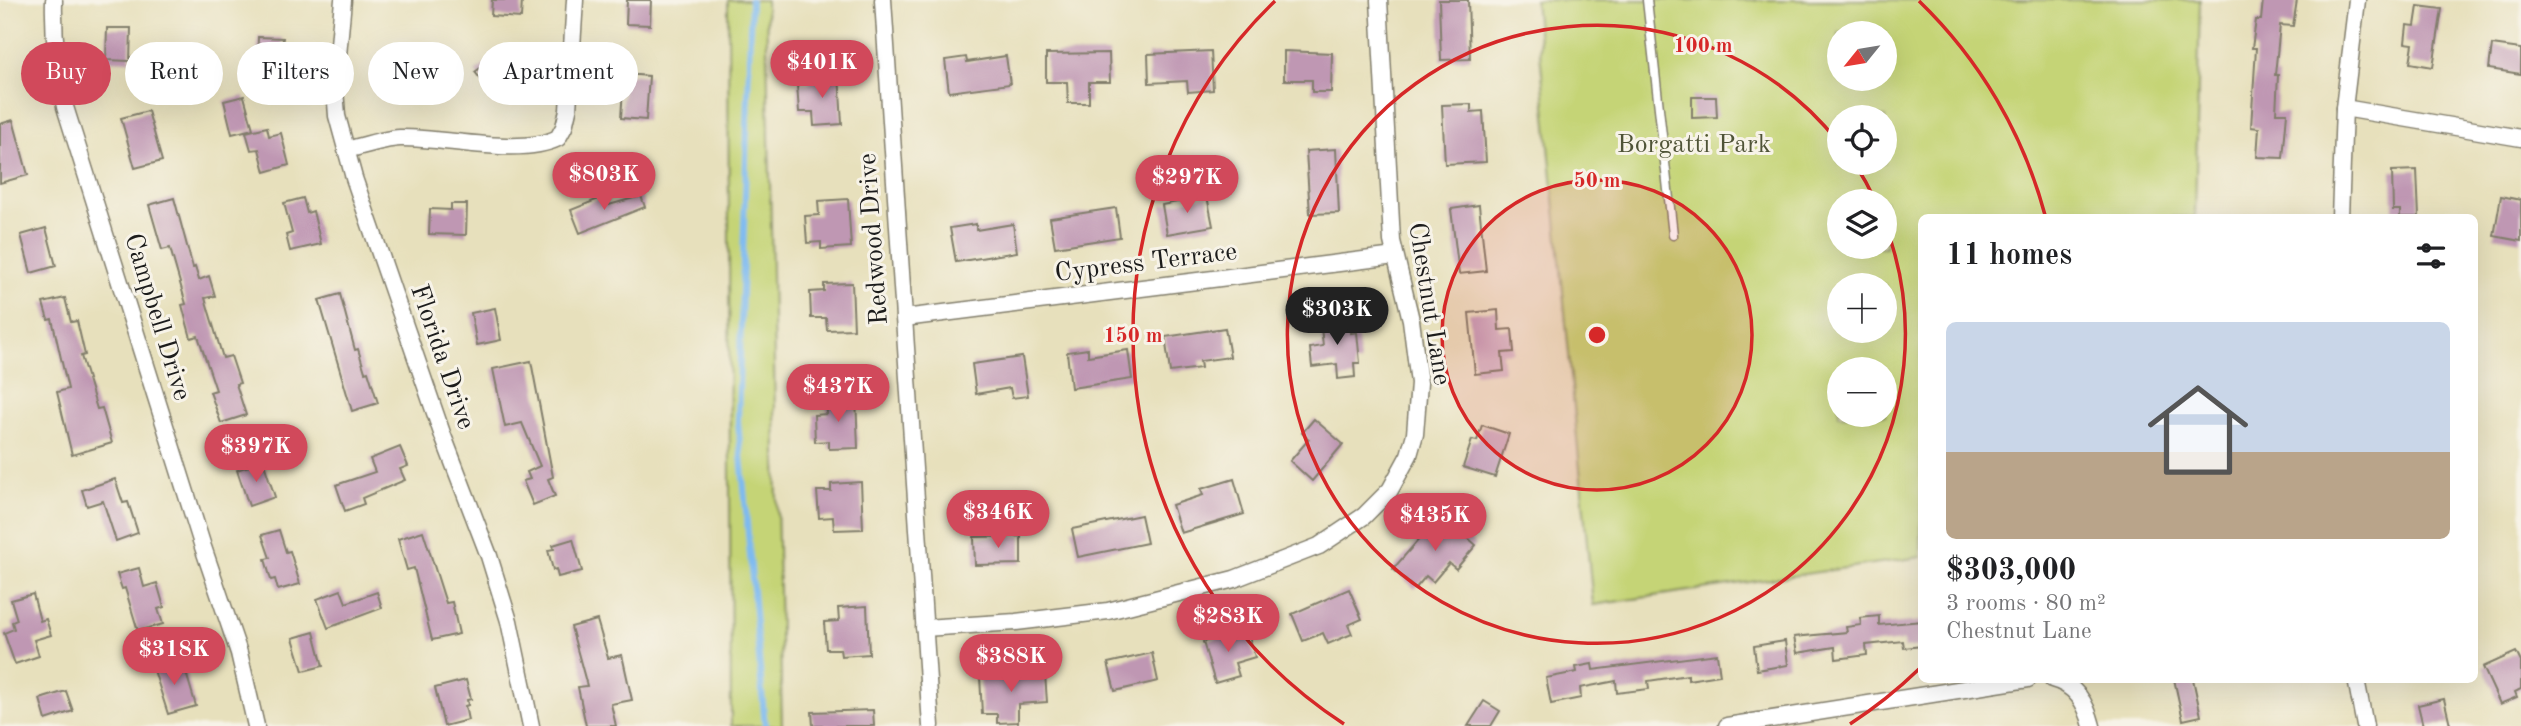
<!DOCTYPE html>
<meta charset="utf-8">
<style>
body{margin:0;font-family:"Old Standard TT",serif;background:#f6f6f6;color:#202124;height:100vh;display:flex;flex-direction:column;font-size:26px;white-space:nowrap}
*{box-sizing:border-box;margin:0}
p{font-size:23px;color:#757577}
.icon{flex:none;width:38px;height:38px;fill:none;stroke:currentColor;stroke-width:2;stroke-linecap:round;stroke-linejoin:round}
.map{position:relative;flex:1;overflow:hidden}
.panel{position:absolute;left:1918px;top:214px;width:560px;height:469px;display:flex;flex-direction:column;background:#fff;border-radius:10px;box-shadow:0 7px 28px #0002}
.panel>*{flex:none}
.guide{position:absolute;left:21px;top:42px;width:665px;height:63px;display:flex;gap:14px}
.needle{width:46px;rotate:240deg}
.buttons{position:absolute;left:1827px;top:21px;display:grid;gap:14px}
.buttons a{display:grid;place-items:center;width:70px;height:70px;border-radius:50%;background:#fff;box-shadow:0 7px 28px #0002;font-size:35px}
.price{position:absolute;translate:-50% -60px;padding:0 16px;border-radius:24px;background:#d1495b;color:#fff;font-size:23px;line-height:46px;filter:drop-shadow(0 2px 4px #0008)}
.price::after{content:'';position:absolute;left:50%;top:42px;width:21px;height:16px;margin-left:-10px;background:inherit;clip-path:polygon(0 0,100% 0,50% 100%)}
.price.selected{background:#222;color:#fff}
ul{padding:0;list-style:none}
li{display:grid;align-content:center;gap:14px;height:371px;padding:0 28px}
li span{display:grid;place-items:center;height:217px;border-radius:10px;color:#555}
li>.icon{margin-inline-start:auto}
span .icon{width:126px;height:126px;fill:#fffc;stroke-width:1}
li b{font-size:30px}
h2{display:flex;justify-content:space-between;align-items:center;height:84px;padding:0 28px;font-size:30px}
.tag{padding:0 24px;border-radius:32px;background:#fff;box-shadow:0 7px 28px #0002;font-size:24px;line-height:63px}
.tag.selected{background:#d1495b;color:#fff}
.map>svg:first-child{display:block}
</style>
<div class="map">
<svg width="2521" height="726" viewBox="0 0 2521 726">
<rect width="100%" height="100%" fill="#f7f3e8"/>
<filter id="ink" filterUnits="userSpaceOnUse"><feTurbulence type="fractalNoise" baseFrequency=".0143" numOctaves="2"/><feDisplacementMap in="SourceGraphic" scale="14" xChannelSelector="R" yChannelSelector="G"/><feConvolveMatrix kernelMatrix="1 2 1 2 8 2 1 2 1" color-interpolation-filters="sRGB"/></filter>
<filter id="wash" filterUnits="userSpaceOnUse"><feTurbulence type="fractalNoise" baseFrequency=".00686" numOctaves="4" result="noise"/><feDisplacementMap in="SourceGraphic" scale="28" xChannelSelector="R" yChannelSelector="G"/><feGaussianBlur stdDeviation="1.57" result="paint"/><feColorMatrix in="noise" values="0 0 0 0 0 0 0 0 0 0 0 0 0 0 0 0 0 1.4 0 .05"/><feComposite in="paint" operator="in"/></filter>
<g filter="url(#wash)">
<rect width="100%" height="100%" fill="#e7e0bc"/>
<g fill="#c5d476" stroke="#707849" stroke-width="2" fill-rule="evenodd">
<path d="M728 0H766L782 726H731Z"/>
<path d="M1535 0H2200L2195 217H1922L1921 557 1593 605ZM1839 33H1885V79H1839ZM1839 117H1885V163H1839ZM1839 201H1885V247H1839ZM1839 285H1885V331H1839ZM1839 369H1885V415H1839Z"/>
</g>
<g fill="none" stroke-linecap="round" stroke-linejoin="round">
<path stroke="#7dbaf0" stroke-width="6" d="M751 0 738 421 765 726"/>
</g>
<g id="blocks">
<g fill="#bf97b3">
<path d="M492 0H522L521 18 491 16Z"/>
<path d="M627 0H651L650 25 626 24Z"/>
<path d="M1439 0H1468L1470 59 1441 60Z"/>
<path d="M2263 0H2297L2293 26 2280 25 2275 75H2278L2276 113H2287L2283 158 2257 157 2259 128 2251 127 2256 48H2252L2256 20H2261Z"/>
<path d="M2418 6 2442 9 2433 67 2410 63 2413 44 2405 43 2407 25 2415 26Z"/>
<path d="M107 28H131L130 61 106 60Z"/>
<path d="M258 37 283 38 280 70 257 69Z"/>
<path d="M2492 45 2521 49V74L2489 69Z"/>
<path d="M503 51 518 72 491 92 475 72Z"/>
<path d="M1211 51 1213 90 1188 92 1187 81 1149 83 1148 54Z"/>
<path d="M1284 51 1332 53 1331 92H1312V80H1284Z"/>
<path d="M1109 53 1110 82H1089V103H1068L1067 82H1046V54Z"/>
<path d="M388 55 414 56 412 92 386 91Z"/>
<path d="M1006 56 1010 84 949 92 945 60 966 57 967 62Z"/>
<path d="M624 74 649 76 646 120 621 118Z"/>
<path d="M839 75 842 124 814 126 813 112H799L797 84 810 83V76Z"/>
<path d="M244 96 253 129 232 134 224 101Z"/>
<path d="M1692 97H1716L1717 117 1692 118Z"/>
<path d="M1471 104V112L1483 111 1486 162 1445 164 1442 105Z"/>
<path d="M148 111 162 161 135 168 121 118Z"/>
<path d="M13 120 28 175 0 183V124Z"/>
<path d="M267 127 269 136 281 133 289 165 265 172 259 149 251 150 246 132Z"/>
<path d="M1336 149 1339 213 1310 214 1306 151Z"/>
<path d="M2417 170 2419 217H2400V210H2393L2392 171Z"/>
<path d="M606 196 609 205 641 196 645 207 580 233 571 210Z"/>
<path d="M1207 196 1213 226 1167 234 1162 205Z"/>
<path d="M2501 196 2521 200V241L2494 236Z"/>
<path d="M174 198 193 268 195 267 199 280 209 276 215 296 205 298 223 358 231 356 240 383 236 384 246 415 221 423 210 392 216 390 198 336 191 338 182 305 186 304 170 248 162 250 149 205Z"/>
<path d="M303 198 307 213 313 211 321 244 290 251 286 235 292 233 284 203Z"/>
<path d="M848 199 851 247 821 249V242L807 243 805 216 819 215 818 201Z"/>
<path d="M451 204H467L466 235 429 234 430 209 451 210Z"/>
<path d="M1479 205 1486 271 1459 274 1451 209Z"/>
<path d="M1116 208 1120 237 1055 247 1050 218Z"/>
<path d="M976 224V230L1013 224 1017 252 956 262 950 228Z"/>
<path d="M46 228 56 266 31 273 21 235Z"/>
<path d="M852 283 854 329 827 330 826 318H811L810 292 824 291V284Z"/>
<path d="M340 294 355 350 358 349 365 372 368 371 378 403 352 411 319 300Z"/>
<path d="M65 298 71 322 77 321 85 355 81 356 97 409 102 408 112 443 72 455 57 392 68 389 52 319 48 320 43 303Z"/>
<path d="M495 308 501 340 477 345 471 313Z"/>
<path d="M1498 310 1499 330 1512 329 1514 352 1502 353 1504 371 1475 374 1469 313Z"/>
<path d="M1349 315 1351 333 1357 332 1360 363H1354L1355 377 1338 379 1337 364 1312 367 1310 348 1323 346 1320 318Z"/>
<path d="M1225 328 1230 357 1200 361 1201 368 1170 372 1165 337Z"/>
<path d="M1088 349V356L1128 350 1132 379 1071 388 1067 352Z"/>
<path d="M1022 357 1028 396 1012 398 1010 388 976 394 972 364Z"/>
<path d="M531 361 553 477 548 479 555 496 533 505 523 481 530 479 527 472 540 466 522 423 505 427 493 369Z"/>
<path d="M856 397 858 448 829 449V441L815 442 814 415 827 414 826 399Z"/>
<path d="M1314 419 1343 444 1312 481 1290 461 1309 439 1302 433Z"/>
<path d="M1482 425 1509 434 1495 477 1463 467 1472 440 1477 441Z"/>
<path d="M400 447 408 466 400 469 405 480 362 498 364 504 345 511 336 485 375 472 370 459Z"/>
<path d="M263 461 275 497 249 506 237 470Z"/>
<path d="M115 479 123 503 128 502 138 533 116 541 103 501 87 506 82 490Z"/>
<path d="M1234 479 1244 514 1181 533 1172 505 1203 495 1201 489Z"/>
<path d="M861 482 863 529 834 530 833 517 819 518 817 491H831V484Z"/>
<path d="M1441 514 1476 545 1456 569 1449 563 1433 582 1426 576 1415 589 1393 569Z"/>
<path d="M1141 515 1147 543 1078 557 1072 529Z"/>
<path d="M279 530 286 552 290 551 300 584 278 590 275 579 271 580 265 559 270 558 262 535Z"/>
<path d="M423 531 446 603 452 602 459 634 432 640 414 568 407 570 398 539Z"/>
<path d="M1021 536V564L975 565 974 537Z"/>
<path d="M573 539 582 571 558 577 556 569 553 570 548 550 554 549 553 545Z"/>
<path d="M139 568 144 587 157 583 164 607 158 609 163 624 138 631 125 588 122 589 117 574Z"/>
<path d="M1349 589 1362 619 1348 625 1352 634 1328 644 1323 633 1303 641 1292 614Z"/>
<path d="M341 590 346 603 377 592 382 608 328 628 317 599Z"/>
<path d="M33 594 40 621 46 619 51 635 34 640 39 656 15 664 4 633 14 629 12 622 17 620 11 600Z"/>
<path d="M867 606 869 654 841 656 840 649H826L824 622 839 621 838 608Z"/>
<path d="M1879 616V625L1922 621V646L1904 648 1903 641 1866 645 1867 655 1836 659 1835 647 1797 653 1794 637 1847 632 1846 627 1861 625 1860 618Z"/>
<path d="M597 620 608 658 622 655 632 700 611 704 616 726H586L578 687 587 686 571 627Z"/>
<path d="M1247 629 1255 657 1235 663 1239 676 1215 683 1203 642Z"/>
<path d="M314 632 323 666 303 671 293 638Z"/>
<path d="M1785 641 1788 665 1757 670 1754 646Z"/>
<path d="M2516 652 2521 662V689L2515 692 2517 697 2500 704 2483 667Z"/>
<path d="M1152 653 1158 681 1115 691 1108 663Z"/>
<path d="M1717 654 1720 675 1688 680V675L1648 681 1649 689 1617 693 1616 681 1580 688 1581 698 1551 704 1546 678 1577 672 1576 667 1592 664 1593 670Z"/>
<path d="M174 661 176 668 184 666 196 706 168 714 153 667Z"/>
<path d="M1045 674 1047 702 1018 704V722L997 723V714H982L980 676Z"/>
<path d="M2174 679H2193L2201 716 2183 720Z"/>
<path d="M466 680 471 699 467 700 468 705 465 706 468 720 444 726 435 688Z"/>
<path d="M66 691 73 711 46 720 40 699Z"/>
<path d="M2444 699 2450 724 2423 726 2418 705Z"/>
<path d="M1484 701 1500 711 1491 726H1468Z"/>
<path d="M873 710 874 726H813L812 712Z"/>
</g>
</g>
</g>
<g filter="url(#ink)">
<use href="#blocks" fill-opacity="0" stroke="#827e6c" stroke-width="2"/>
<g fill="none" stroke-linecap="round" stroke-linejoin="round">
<defs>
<path id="lane" d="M1647 0 1673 235"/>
<g id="street">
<path d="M54 0C53 37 57 71 65 107L203 547 239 653 256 726"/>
<path d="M343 0 335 89 337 116 354 178 443 436 489 556 509 621 531 726"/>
<path d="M883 0 931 726"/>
<path d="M2344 108 2521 138"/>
<path d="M346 150C363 146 382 139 400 138 444 137 520 157 558 138L564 127 568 110 575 0"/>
<path d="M2340 217 2344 108 2357 0"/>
<path d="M904 318 1395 256"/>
<path d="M924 628 1016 622 1108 611 1234 579 1319 546 1364 516 1390 490 1409 455 1415 434 1419 383 1411 320 1392 241 1379 0"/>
<path d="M2052 679C2076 685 2086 703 2092 726"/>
<path d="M2356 679 2365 726"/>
<path d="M1727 726 2028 679"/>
</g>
</defs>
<use href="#lane" stroke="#827e6c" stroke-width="11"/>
<use href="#street" stroke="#827e6c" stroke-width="19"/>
<use href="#lane" stroke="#fff" stroke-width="8"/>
<use href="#street" stroke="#fff" stroke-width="16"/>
</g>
</g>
<circle cx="1597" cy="335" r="155" fill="#d62828" fill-opacity=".12"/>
<g fill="none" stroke="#d62828" stroke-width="3.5">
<circle cx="1597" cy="335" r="155"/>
<path d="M1855 164A309 309 0 0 1 1875 200M1885 224A309 309 0 1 1 1839 143"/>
<path d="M1919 669A464 464 0 0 1 1850 724M1344 724A464 464 0 0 1 1275 1M1919 1A464 464 0 0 1 2045 215"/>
</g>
<g text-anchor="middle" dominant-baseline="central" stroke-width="6" stroke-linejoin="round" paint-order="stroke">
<g font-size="26" fill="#4f5337" stroke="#f7f3e8">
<text x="1694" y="145">Borgatti Park</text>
</g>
<g font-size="26" fill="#1c1c1c" stroke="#f7f3e8">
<text transform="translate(874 239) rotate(-94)">Redwood Drive</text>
<text transform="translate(1146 263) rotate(-7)">Cypress Terrace</text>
<text transform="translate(1429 304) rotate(81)">Chestnut Lane</text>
<text transform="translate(157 317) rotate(73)">Campbell Drive</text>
<text transform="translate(442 357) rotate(71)">Florida Drive</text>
</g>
</g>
<circle cx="1597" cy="335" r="10" fill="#d62828" stroke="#f7f3e8" stroke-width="3.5"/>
<g font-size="21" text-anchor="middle" font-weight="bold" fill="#d62828" stroke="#f7f3e8" stroke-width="6" stroke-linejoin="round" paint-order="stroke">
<text x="1703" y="52">100 m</text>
<text x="1597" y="187">50 m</text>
<text x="1133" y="342">150 m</text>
</g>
</svg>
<div class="buttons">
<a><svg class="needle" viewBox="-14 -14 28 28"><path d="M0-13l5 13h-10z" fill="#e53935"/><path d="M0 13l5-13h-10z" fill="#757577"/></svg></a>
<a><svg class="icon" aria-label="locate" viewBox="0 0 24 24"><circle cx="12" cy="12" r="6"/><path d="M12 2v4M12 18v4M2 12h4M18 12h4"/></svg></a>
<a><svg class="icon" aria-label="layers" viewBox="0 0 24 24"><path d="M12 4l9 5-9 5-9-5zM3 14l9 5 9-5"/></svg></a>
<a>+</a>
<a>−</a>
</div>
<b class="price" style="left:822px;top:100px">$401K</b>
<b class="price" style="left:604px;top:212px">$803K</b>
<b class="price" style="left:1187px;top:215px">$297K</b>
<b class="price selected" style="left:1337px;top:347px">$303K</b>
<b class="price" style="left:838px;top:424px">$437K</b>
<b class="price" style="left:256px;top:484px">$397K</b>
<b class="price" style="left:998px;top:550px">$346K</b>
<b class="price" style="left:1435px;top:553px">$435K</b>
<b class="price" style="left:1228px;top:654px">$283K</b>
<b class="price" style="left:174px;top:687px">$318K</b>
<b class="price" style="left:1011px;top:694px">$388K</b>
<div class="guide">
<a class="tag selected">Buy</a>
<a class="tag">Rent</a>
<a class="tag">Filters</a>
<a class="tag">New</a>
<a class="tag">Apartment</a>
</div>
<section class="panel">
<h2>11 homes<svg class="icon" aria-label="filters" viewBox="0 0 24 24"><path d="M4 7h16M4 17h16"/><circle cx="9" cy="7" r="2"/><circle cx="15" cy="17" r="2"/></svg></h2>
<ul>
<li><span style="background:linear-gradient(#c9d6e8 60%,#b9a48a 0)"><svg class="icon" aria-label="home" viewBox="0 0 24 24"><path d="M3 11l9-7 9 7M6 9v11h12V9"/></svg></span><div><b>$303,000</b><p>3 rooms · 80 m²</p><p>Chestnut Lane</p></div></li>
</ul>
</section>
</div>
